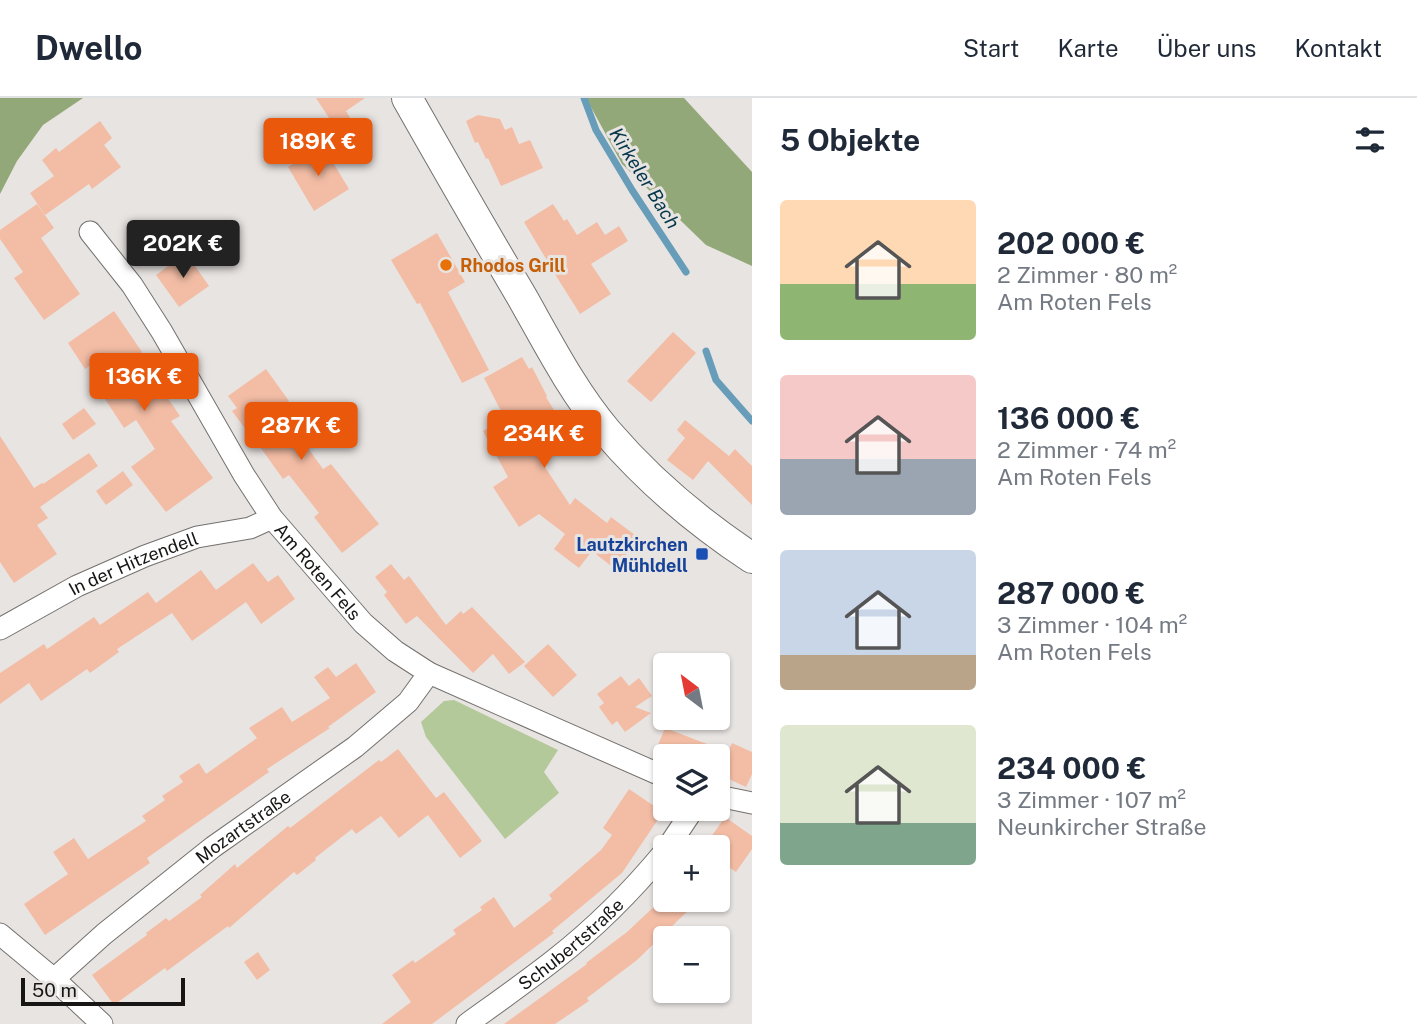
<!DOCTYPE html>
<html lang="de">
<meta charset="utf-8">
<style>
body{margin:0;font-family:"Public Sans",sans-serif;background:#f6f6f7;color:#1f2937;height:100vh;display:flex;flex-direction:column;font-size:26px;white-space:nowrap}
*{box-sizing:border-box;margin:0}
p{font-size:23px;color:#747a83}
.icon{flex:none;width:38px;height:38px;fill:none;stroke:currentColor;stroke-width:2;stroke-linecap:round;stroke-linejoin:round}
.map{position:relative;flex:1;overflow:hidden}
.details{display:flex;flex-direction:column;background:#fff;width:665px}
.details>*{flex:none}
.needle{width:46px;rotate:328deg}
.buttons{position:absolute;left:653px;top:555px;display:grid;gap:14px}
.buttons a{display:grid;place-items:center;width:77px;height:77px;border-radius:7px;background:#fff;box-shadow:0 2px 5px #0004;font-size:35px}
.scale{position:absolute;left:21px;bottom:18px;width:164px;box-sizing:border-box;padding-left:7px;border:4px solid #171615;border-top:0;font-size:19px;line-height:24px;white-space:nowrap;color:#171615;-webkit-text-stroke:5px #e8e4e2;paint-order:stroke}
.price{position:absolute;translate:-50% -60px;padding:0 16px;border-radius:7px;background:#ea580c;color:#fff;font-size:23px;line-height:46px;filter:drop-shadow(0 2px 4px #0008)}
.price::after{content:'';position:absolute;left:50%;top:42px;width:21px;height:16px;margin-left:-10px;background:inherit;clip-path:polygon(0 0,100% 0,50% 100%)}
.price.on{background:#222;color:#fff}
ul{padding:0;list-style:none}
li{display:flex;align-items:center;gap:21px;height:175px;padding:0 28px}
li span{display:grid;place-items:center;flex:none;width:196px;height:140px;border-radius:7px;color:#555}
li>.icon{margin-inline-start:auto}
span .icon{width:84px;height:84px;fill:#fffc;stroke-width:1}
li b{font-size:30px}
h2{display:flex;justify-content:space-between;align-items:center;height:84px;padding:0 28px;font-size:30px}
header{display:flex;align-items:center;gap:42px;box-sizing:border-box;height:98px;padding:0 35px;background:#fff;border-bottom:2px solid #e0e1e3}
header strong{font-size:33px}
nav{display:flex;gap:38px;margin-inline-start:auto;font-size:24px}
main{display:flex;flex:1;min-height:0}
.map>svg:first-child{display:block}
</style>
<header>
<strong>Dwello</strong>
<nav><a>Start</a><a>Karte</a><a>Über uns</a><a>Kontakt</a></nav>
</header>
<main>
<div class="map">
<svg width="752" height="926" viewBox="0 0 752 926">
<rect width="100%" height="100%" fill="#e8e4e2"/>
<path fill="#b4c999" d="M454 602 558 652 544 674 559 695 505 741 426 639 421 624 444 603Z"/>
<g fill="#93a878">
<path d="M0 0H83L43 27 17 63 0 96Z"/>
<path d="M586 0H684L752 74V168L706 147 622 66Z"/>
</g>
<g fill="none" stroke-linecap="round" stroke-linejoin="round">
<g stroke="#679db9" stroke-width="7">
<path d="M584 0 596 32 632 92 686 174"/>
<path d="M706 253 716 282 752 323"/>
</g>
</g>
<g fill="#f3bda5">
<path d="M316 0H365L346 13 350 20 335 29Z"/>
<path d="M478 17 500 21 505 32 512 29 519 46 530 42 543 70 501 88 488 60 486 61 478 44 475 45 466 23Z"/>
<path d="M100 23 112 40 104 47 121 69 92 91 89 86 45 117 30 95 54 78 42 62 56 50 59 54Z"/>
<path d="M323 48 349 91 314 113 288 69Z"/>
<path d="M37 106 54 130 41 140 80 196 44 222 14 180 23 174 0 141V132Z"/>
<path d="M553 106 564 123 567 121 577 137 597 124 605 137 619 128 628 143 591 166 611 196 580 216 558 181 524 124Z"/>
<path d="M437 135 465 184 448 194 489 272 462 285 420 205 417 206 391 162Z"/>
<path d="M186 155 209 188 179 209 156 177Z"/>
<path d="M114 213 142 254 138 257 180 318 171 323 213 380 166 414 131 369 155 351 136 322 124 330 105 301 124 289 103 259 85 271 68 245Z"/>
<path d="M673 234 696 255 651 304 627 283Z"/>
<path d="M522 259 529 271 532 269 547 298 546 299 568 335 535 354 570 407 575 400 607 425 611 419 639 440 615 471 592 453 579 470 554 451 565 436 539 416 519 429 493 389 508 379 483 333 505 321 484 280Z"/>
<path d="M266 271 289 303 279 310 323 371 331 366 379 426 342 455 314 419 319 415 289 377 283 381 248 332 247 333 232 313 237 310 228 298Z"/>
<path d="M84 310 96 326 73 342 62 326Z"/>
<path d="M685 322 729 358 735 351 752 368V407L708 363 693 382 667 362 685 340 677 332Z"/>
<path d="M0 338 34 390 42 385 43 386 89 355 98 368 40 409 48 420 37 427 57 456 14 485 0 464Z"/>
<path d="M123 373 133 387 106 407 96 393Z"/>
<path d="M253 465 268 484 278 477 295 501 261 526 246 504 192 543 172 515 117 551 119 554 90 575 87 571 41 603 29 585 0 606V575L44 546 47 551 94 519 100 527 148 494 156 505 201 472 216 492Z"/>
<path d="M391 466 404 482 409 478 446 527 461 513 463 516 472 509 525 564 509 576 493 556 473 575 417 518 406 526 384 497 387 494 375 479Z"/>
<path d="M548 546 577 577 553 599 524 568Z"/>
<path d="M356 565 376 594 328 629 330 630 267 671 269 674 147 760 150 765 45 837 24 806 68 776 53 754 74 740 88 761 146 723 142 718 165 702 162 698 183 684 179 678 199 665 206 676 257 640 249 630 282 609 292 624 330 600 314 579 328 569 336 579Z"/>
<path d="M621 578 629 588 639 580 652 598 635 609 651 615 625 634 617 623 612 627 599 609 604 605 597 596Z"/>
<path d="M665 630 728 654 732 645 752 654V676L746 689 718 676V658H669L671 652 658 647Z"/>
<path d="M398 651 436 700 444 694 482 743 460 760 428 717 399 740 381 718 356 736 352 731 315 760 316 762 297 777 294 774 229 830 228 828 167 873 165 870 114 907 92 877 147 837 146 835 166 820 169 823 202 799 200 797 235 766 237 770 288 728 290 730 379 662 381 664Z"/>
<path d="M629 691 663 714 622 775 552 833 554 835 432 926H382L411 904 392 877 413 862 415 865 456 836 453 832 482 812 480 809 494 799 514 830 552 801 549 797 601 752 612 737 603 730Z"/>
<path d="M725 719 752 738V751L736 774 727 768 718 779V749H704Z"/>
<path d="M661 802H699L637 862 587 900 589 903 555 926H504L587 866 586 865 627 834Z"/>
<path d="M258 854 270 872 257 882 244 864Z"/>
</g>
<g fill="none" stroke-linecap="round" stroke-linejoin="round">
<defs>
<g id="minor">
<path id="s1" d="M90 134 132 187 162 234 244 377 272 420 363 525 395 553 429 575 665 679"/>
<path id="s2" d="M0 531 77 488 145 458 197 439 250 430 272 420"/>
<path d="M718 698 752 705"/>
<path d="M668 749 694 710"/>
<path d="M0 836 54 881 102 926"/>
<path id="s3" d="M54 881 104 836 213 749 355 649 408 604 429 575"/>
<path id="s4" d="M467 926C496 905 526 884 554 862 595 830 632 793 665 753"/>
</g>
<path id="secondary" d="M407 0C445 67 483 133 522 199 548 245 573 294 607 334 649 383 699 425 752 460"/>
</defs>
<use href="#minor" stroke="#73706e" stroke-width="23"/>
<use href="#secondary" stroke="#73706e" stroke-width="32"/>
<use href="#minor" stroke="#fff" stroke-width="21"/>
<use href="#secondary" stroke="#fff" stroke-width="30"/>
</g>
<circle fill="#e8710a" stroke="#e8e4e2" stroke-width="2.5" cx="446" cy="167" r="7"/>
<rect fill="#1a4fb4" stroke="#e8e4e2" stroke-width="2.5" x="695" y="449" width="14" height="14" rx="3.5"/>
<g text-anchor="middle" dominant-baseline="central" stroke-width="6" stroke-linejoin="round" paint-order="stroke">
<g font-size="18" font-weight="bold" fill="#c56008" stroke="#e8e4e2" text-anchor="start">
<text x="460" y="167">Rhodos Grill</text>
</g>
<g font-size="18" font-weight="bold" fill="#164399" stroke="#e8e4e2" text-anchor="end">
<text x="688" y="446">Lautzkirchen<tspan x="688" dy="21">Mühldell</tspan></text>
</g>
<g font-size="18" fill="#171615" stroke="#e8e4e2">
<text stroke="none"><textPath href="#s2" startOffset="149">In der Hitzendell</textPath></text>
<text stroke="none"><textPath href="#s1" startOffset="410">Am Roten Fels</textPath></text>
<text stroke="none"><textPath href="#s3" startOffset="243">Mozartstraße</textPath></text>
<text stroke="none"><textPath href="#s4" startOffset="131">Schubertstraße</textPath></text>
</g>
<g font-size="19" font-style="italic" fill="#04364a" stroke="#e8e4e2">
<text transform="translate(645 80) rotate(58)">Kirkeler Bach</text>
</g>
</g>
</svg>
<div class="buttons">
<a><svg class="needle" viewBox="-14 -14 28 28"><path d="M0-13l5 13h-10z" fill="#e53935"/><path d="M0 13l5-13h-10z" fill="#747a83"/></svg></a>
<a><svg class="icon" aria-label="layers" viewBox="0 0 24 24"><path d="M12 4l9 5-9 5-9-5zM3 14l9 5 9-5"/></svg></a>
<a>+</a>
<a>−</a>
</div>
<div class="scale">50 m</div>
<b class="price" style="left:318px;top:80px">189K €</b>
<b class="price on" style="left:183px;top:182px">202K €</b>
<b class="price" style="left:144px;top:315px">136K €</b>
<b class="price" style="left:301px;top:364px">287K €</b>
<b class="price" style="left:544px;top:372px">234K €</b>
</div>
<section class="details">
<h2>5 Objekte<svg class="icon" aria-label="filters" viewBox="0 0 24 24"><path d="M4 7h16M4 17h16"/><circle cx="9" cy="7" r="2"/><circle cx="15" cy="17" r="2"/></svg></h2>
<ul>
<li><span style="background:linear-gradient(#ffd9b3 60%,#8fb573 0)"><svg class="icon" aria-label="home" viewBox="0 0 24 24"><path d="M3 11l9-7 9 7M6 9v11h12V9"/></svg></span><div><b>202 000 €</b><p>2 Zimmer · 80 m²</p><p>Am Roten Fels</p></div></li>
<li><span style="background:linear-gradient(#f6c9c9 60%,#9aa5b1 0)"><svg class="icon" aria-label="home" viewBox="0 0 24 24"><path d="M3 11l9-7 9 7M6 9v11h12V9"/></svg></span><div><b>136 000 €</b><p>2 Zimmer · 74 m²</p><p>Am Roten Fels</p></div></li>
<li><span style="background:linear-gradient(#c9d6e8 75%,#b9a48a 0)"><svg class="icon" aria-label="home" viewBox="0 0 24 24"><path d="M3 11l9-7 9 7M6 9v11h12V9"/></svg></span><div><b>287 000 €</b><p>3 Zimmer · 104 m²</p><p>Am Roten Fels</p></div></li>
<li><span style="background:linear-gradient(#dfe7d0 70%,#7fa58c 0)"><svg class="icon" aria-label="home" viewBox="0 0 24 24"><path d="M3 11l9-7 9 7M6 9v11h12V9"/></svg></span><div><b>234 000 €</b><p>3 Zimmer · 107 m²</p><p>Neunkircher Straße</p></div></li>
</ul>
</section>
</main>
